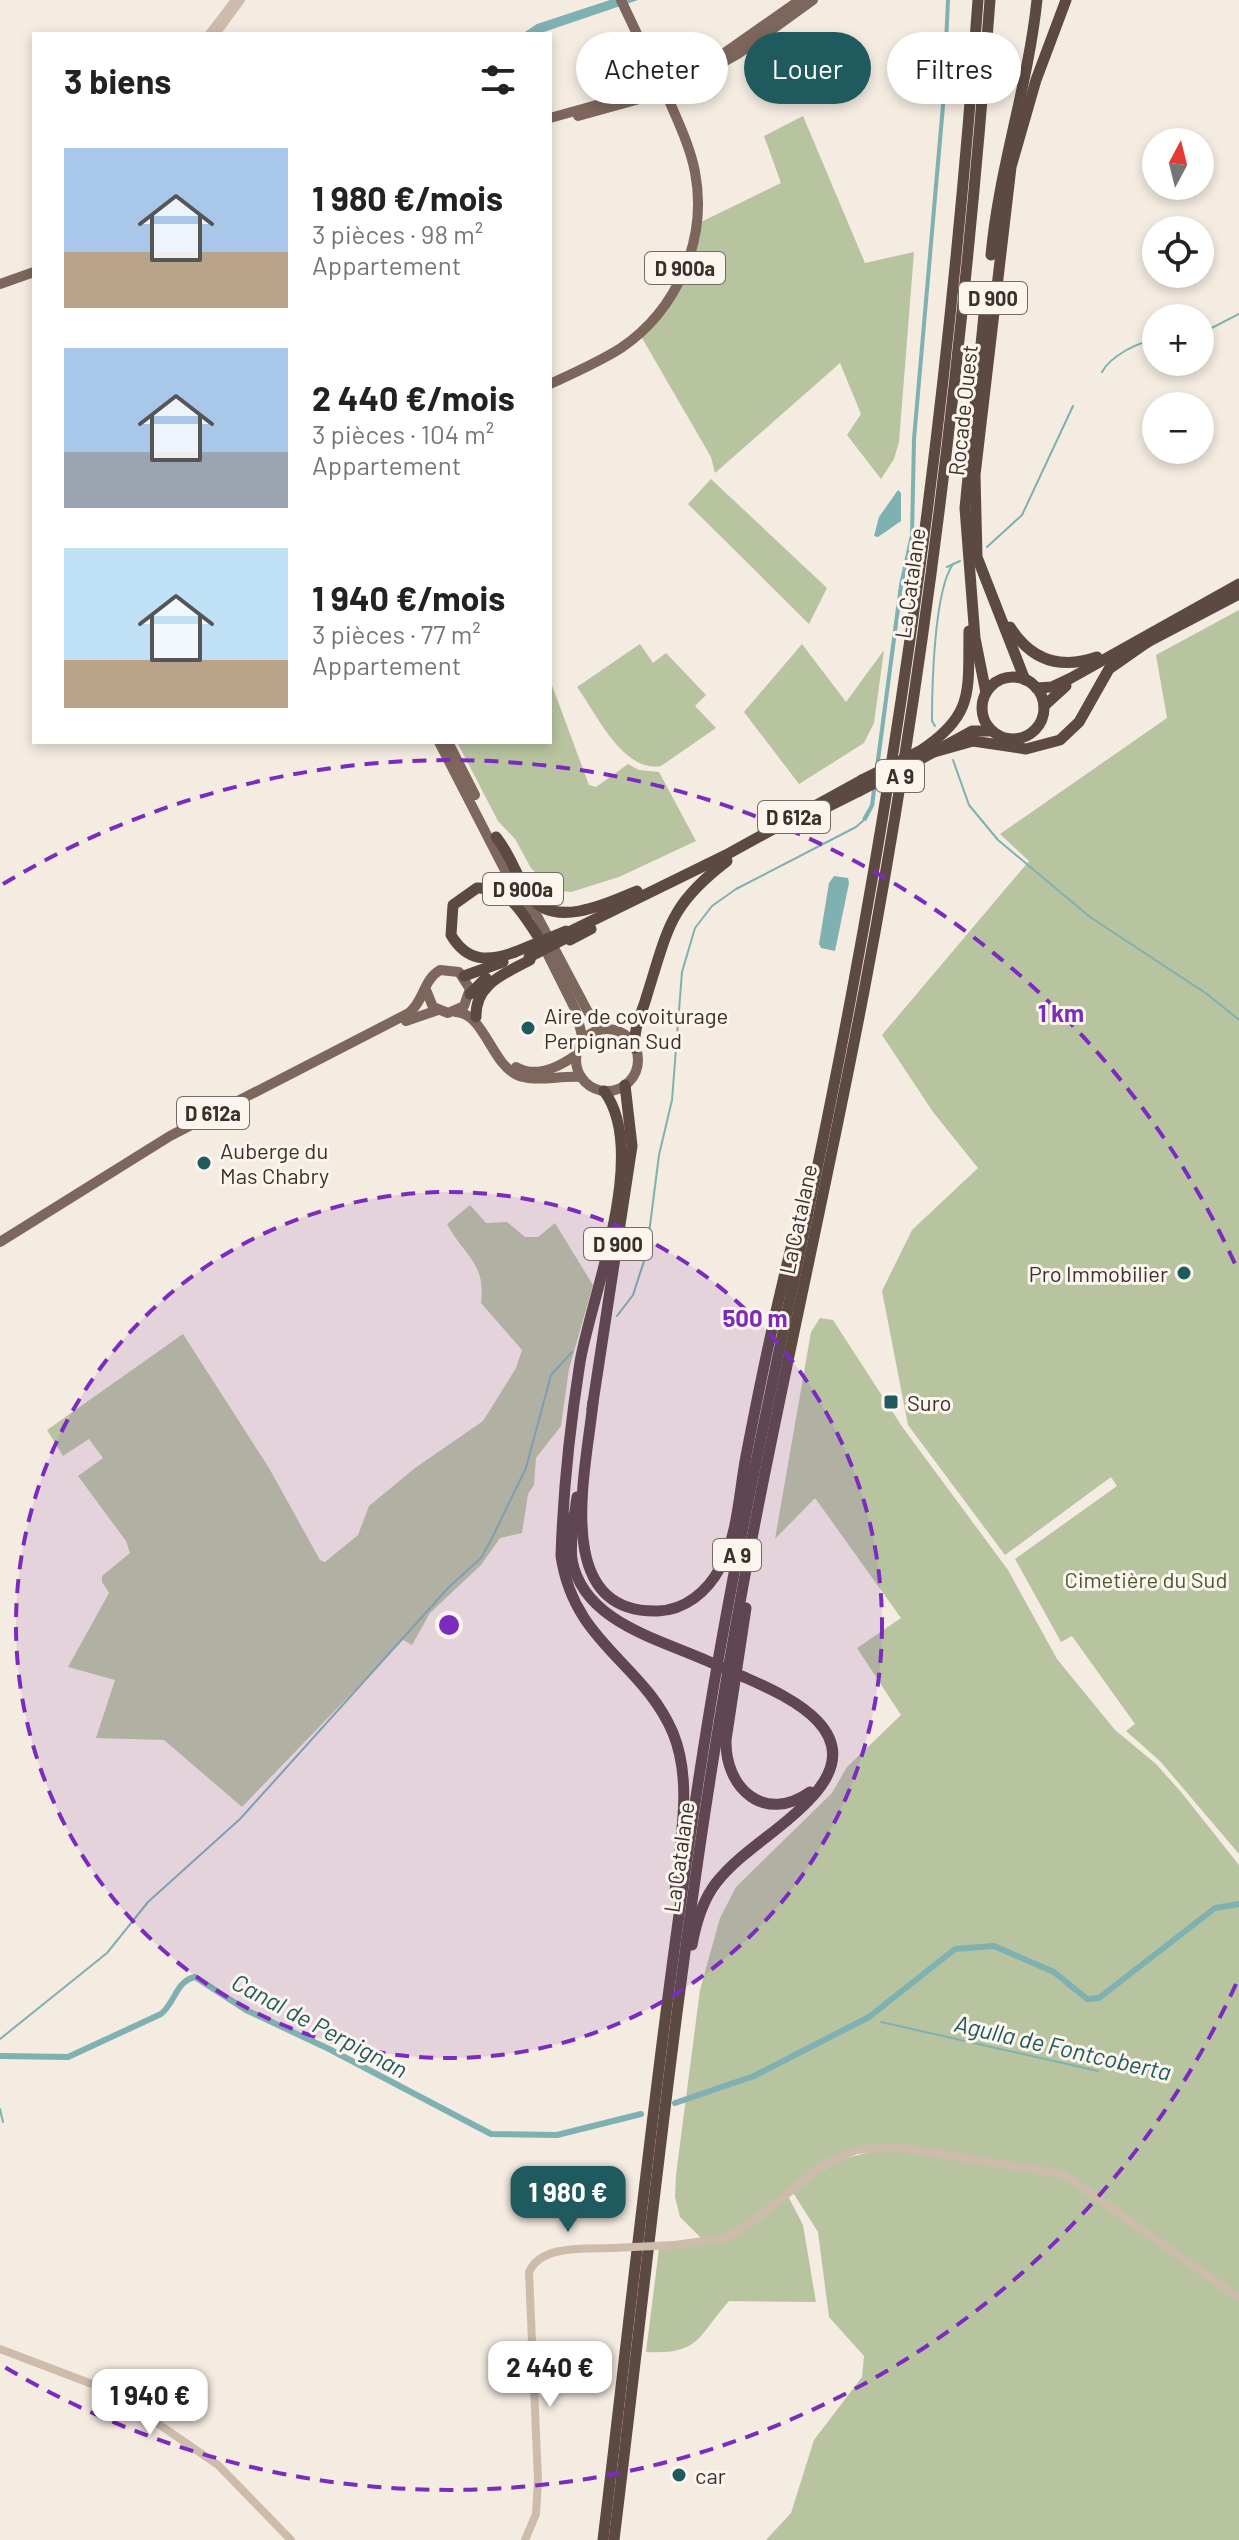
<!DOCTYPE html>
<html lang="fr">
<meta charset="utf-8">
<style>
body{margin:0;font-family:Barlow,sans-serif;background:#f6f6f6;color:#222;height:100vh;display:flex;flex-direction:column;font-size:30px;white-space:nowrap}
*{box-sizing:border-box;margin:0}
p{font-size:26px;color:#767676}
.icon{flex:none;width:44px;height:44px;fill:none;stroke:currentColor;stroke-width:2;stroke-linecap:round;stroke-linejoin:round}
.map{position:relative;flex:1;overflow:hidden}
.panel{position:absolute;left:32px;top:32px;width:520px;height:712px;display:flex;flex-direction:column;background:#fff;border-radius:0px;box-shadow:0 4px 12px #0003}
.panel>*{flex:none}
.banner{position:absolute;left:576px;top:32px;width:542px;height:72px;display:flex;gap:16px}
.needle{width:52px;rotate:7deg}
.buttons{position:absolute;left:1142px;top:128px;display:grid;gap:16px}
.buttons a{display:grid;place-items:center;width:72px;height:72px;border-radius:50%;background:#fff;box-shadow:0 4px 12px #0003;font-size:40px}
.price{position:absolute;translate:-50% -68px;padding:0 18px;border-radius:16px;background:#fff;color:#222;font-size:26px;line-height:52px;filter:drop-shadow(0 2px 4px #0008)}
.price::after{content:'';position:absolute;left:50%;top:48px;width:24px;height:18px;margin-left:-12px;background:inherit;clip-path:polygon(0 0,100% 0,50% 100%)}
.price.selected{background:#1f5a5e;color:#fff}
ul{padding:0;list-style:none}
li{display:flex;align-items:center;gap:24px;height:200px;padding:0 32px}
li span{display:grid;place-items:center;flex:none;width:224px;height:160px;border-radius:0px;color:#555}
li>.icon{margin-inline-start:auto}
span .icon{width:96px;height:96px;fill:#fffc;stroke-width:1}
li b{font-size:34px}
h2{display:flex;justify-content:space-between;align-items:center;height:96px;padding:0 32px;font-size:34px}
.chip{padding:0 28px;border-radius:36px;background:#fff;box-shadow:0 4px 12px #0003;font-size:28px;line-height:72px}
.chip.selected{background:#1f5a5e;color:#fff}
.map>svg:first-child{display:block}
</style>
<div class="map">
<svg width="1239" height="2540" viewBox="0 0 1239 2540">
<rect width="100%" height="100%" fill="#f4ebe1"/>
<g fill="#b8c4a0">
<path d="M803 116 865 263 914 252 899 442 894 459 881 479 847 435 861 414 840 363 715 473 711 457 642 338C681 301 690 274 701 222L781 183 764 136Z"/>
<path d="M711 479 827 588 809 624 688 504Z"/>
<path d="M1239 610V1854L1160 1761 1126 1731 1135 1724 1072 1636 1061 1642 1015 1559 1117 1486 1111 1477 1005 1555 908 1425 882 1291 912 1230 978 1168 933 1112 882 1035 1029 861 1000 834 1167 718 1156 655Z"/>
<path d="M640 644 653 663 666 653 706 695 695 706 716 728 661 766C623 773 596 713 577 687Z"/>
<path d="M802 644 846 702 884 650 874 723 864 743 799 784 744 712Z"/>
<path d="M550 680 589 785 596 787 628 764 639 770 659 772 696 841 619 877 571 892 553 890 531 868 515 839 498 821 457 742H550Z"/>
<path d="M470 1205 486 1223 507 1222 525 1237H538L555 1223 593 1285 569 1369 561 1426 536 1458 534 1485 528 1494 522 1533 500 1538 481 1565 430 1613 412 1645 403 1640 242 1807 164 1740 96 1738 115 1680 68 1667 109 1593 102 1582V1576L130 1553 126 1541 78 1476 103 1458 89 1439 63 1456 47 1430 183 1334 269 1468 320 1560 325 1562 358 1535 369 1506 415 1468 483 1421 516 1368 522 1350 481 1303C486 1262 464 1256 447 1224Z"/>
<path d="M820 1318 833 1320 903 1428 1008 1570 1057 1659 1115 1730 1156 1764 1181 1792 1239 1865V2294L1064 2172 895 2144 855 2147 821 2162 749 2221 724 2236 703 2240 680 2217 675 2197 676 2175 700 1990 720 1918 736 1887 832 1793 847 1767 901 1715 857 1648 901 1618 815 1498 775 1539 811 1332Z"/>
<path d="M895 2150 1062 2177 1239 2301V2540H766L791 2513 814 2440 862 2377 864 2356 829 2317 818 2232 792 2191C831 2163 846 2153 895 2150Z"/>
<path d="M787 2194 803 2225 816 2302 729 2301C698 2336 700 2355 646 2352L659 2249 726 2241Z"/>
</g>
<g fill="#7fb0b2">
<path d="M610 0H638L538 34H522L537 24Z"/>
<path d="M946 0H950L945 106 916 439 914 535 903 586 874 806 866 821 862 819 870 805 899 585 910 535 912 439 941 105Z"/>
<path d="M898 490 901 493V521L878 537 874 536 879 517Z"/>
<path d="M834 876 848 878 849 883 835 951 821 948 819 944 829 883Z"/>
</g>
<g fill="none" stroke-linecap="round" stroke-linejoin="round">
<g stroke="#7fb0b2" stroke-width="2">
<path d="M1200 334 1239 314"/>
<path d="M1102 372C1110 357 1139 340 1156 341"/>
<path d="M987 547 1022 515 1073 406"/>
<path d="M947 567 960 561"/>
<path d="M935 726 932 721C932 686 934 591 953 564"/>
<path d="M953 760 969 805 998 840 1090 917 1207 994 1239 1020"/>
<path d="M647 1249 659 1155 672 1100 682 972 695 928 712 906 736 889 856 827 865 819"/>
<path d="M617 1316 633 1295 645 1258"/>
<path d="M881 2022 1098 2071"/>
<path d="M0 2039 107 1953 148 1902 240 1819 449 1587 481 1558 492 1538 526 1468 551 1375 572 1352"/>
<path d="M0 2109 3 2122"/>
</g>
<g stroke="#7fb0b2" stroke-width="6">
<path d="M0 2056 68 2057 161 2014C175 2003 176 1981 195 1977L246 2010 329 2049 491 2134 557 2135 641 2114"/>
<path d="M675 2103 754 2076 869 2017 955 1949 994 1946 1054 1972 1087 1999 1099 1998 1215 1908 1239 1904"/>
</g>
<g stroke="#cdbbac" stroke-width="8">
<path d="M209 34 235 0"/>
<path d="M216 34 241 0"/>
<path d="M675 2245 725 2238 751 2223 823 2165 856 2150 895 2147 1063 2174 1239 2298"/>
<path d="M0 2349 92 2384 125 2401 218 2465 291 2540"/>
<path d="M525 2540 536 2514 538 2480 529 2272C541 2244 588 2249 613 2248"/>
</g>
<g stroke="#7d675c" stroke-width="10">
<path d="M621 0 656 74"/>
<path d="M710 63 800 0"/>
<path d="M578 116 643 98"/>
<path d="M550 118 697 77 738 54 813 0"/>
<path d="M0 284 34 272"/>
<path d="M550 384C574 373 599 362 621 348 677 310 708 240 695 172 690 146 678 122 668 98"/>
<path d="M439 742 528 915"/>
<path d="M448 742 475 795"/>
<path d="M526 895 588 1012 607 1029"/>
<path d="M542 943 576 1011 583 1040"/>
<path d="M456 1012C484 1013 491 1063 517 1075 534 1083 561 1075 581 1077"/>
<path d="M406 1021 438 1010"/>
<circle cx="607" cy="1060" r="31"/>
<path d="M516 1067C536 1079 559 1067 576 1055"/>
<path d="M0 1242 170 1136 409 1013C424 1001 423 980 440 970L459 972 470 989 464 1006 448 1013 433 1007 426 990"/>
</g>
<g stroke="#5c4a42" stroke-width="11">
<path d="M991 255C999 168 1028 86 1037 0"/>
<path d="M985 304 965 508 975 638 986 693"/>
<path d="M1010 627C1031 660 1060 670 1097 657"/>
<path d="M1144 644 1239 594"/>
<circle cx="1013" cy="708" r="31"/>
<path d="M1025 680 977 557 975 475 1011 167 1036 80 1066 0"/>
<path d="M1036 688 1052 687 1071 678 1239 584"/>
<path d="M1044 706 1066 686"/>
<path d="M920 751C975 715 968 691 969 631"/>
<path d="M934 752 973 741 1026 749 1060 740 1079 722 1109 669 1149 641"/>
<path d="M919 760 972 731H992"/>
<path d="M827 807 859 791"/>
<path d="M496 837C511 855 517 879 531 897 554 929 609 903 637 891"/>
<path d="M567 933 726 855 862 780"/>
<path d="M570 940 591 929"/>
<path d="M515 952C488 962 467 962 451 935L453 905 477 888C509 887 521 911 537 935"/>
<path d="M464 976 503 962"/>
<path d="M470 994 486 978"/>
<path d="M476 1017C475 984 504 974 530 960"/>
<path d="M635 1048C633 1027 642 1014 647 995 668 929 669 905 727 861"/>
<path d="M604 1091C650 1152 592 1293 580 1362 570 1426 563 1492 561 1556 574 1644 643 1662 673 1733 693 1782 680 1840 675 1891"/>
<path d="M593 1402C587 1467 549 1614 658 1611 685 1610 707 1592 720 1568 738 1536 739 1492 746 1456 762 1373 779 1289 802 1207"/>
<path d="M592 1409 632 1146 625 1085"/>
<path d="M573 1516C573 1530 570 1547 572 1560 583 1620 655 1638 703 1659"/>
<path d="M573 1524 577 1497"/>
<path d="M746 1608 726 1740C725 1789 765 1824 810 1792"/>
<path d="M692 1945C696 1923 702 1901 716 1883 743 1849 784 1829 812 1797 870 1734 792 1698 744 1677"/>
<path d="M603 2540C636 2266 664 1992 708 1720 748 1474 808 1231 853 986 914 660 954 331 978 0"/>
<path d="M614 2540C649 2254 677 1967 726 1682 765 1449 821 1218 865 986 927 660 965 330 990 0"/>
</g>
<path stroke="#cdbbac" stroke-width="8" d="M613 2248 675 2245"/>
<path stroke="#7d675c" stroke-width="10" d="M656 74 668 98"/>
<g stroke="#5c4a42" stroke-width="11">
<path d="M862 780 920 751"/>
<path d="M859 791 919 760"/>
<path d="M515 952 566 931"/>
<path d="M529 957 564 939"/>
<path d="M703 1659 744 1677"/>
</g>
</g>
<circle cx="449" cy="1625" r="433" fill="#7b2cbf" fill-opacity=".12"/>
<g fill="none" stroke="#7b2cbf" stroke-width="4" stroke-dasharray="14 10">
<circle cx="449" cy="1625" r="433"/>
<path d="M1236 1984A865 865 0 0 1 3 2366M3 884A865 865 0 0 1 1236 1266"/>
</g>
<g fill="#1f5a5e" stroke="#fbf5ee" stroke-width="3">
<circle cx="528" cy="1028" r="8"/>
<circle cx="204" cy="1163" r="8"/>
<circle cx="1184" cy="1273" r="8"/>
<rect x="883" y="1394" width="16" height="16" rx="4"/>
<circle cx="679" cy="2475" r="8"/>
</g>
<g text-anchor="middle" dominant-baseline="central" stroke-width="6" stroke-linejoin="round" paint-order="stroke">
<g fill="#fbf5ee" stroke="#756b66" stroke-width="2">
<rect x="645" y="252" width="80" height="32" rx="6"/>
<rect x="959" y="282" width="68" height="32" rx="6"/>
<rect x="876" y="760" width="48" height="32" rx="6"/>
<rect x="758" y="801" width="72" height="32" rx="6"/>
<rect x="483" y="873" width="80" height="32" rx="6"/>
<rect x="177" y="1097" width="72" height="32" rx="6"/>
<rect x="584" y="1228" width="68" height="32" rx="6"/>
<rect x="713" y="1539" width="48" height="32" rx="6"/>
</g>
<g font-size="20" font-weight="bold" fill="#3b302b">
<text x="685" y="268">D 900a</text>
<text x="993" y="298">D 900</text>
<text x="900" y="776">A 9</text>
<text x="794" y="817">D 612a</text>
<text x="523" y="889">D 900a</text>
<text x="213" y="1113">D 612a</text>
<text x="618" y="1244">D 900</text>
<text x="737" y="1555">A 9</text>
</g>
<g font-size="22" fill="#3b302b" stroke="#fbf5ee">
<text transform="translate(962 410) rotate(-84)">Rocade Ouest</text>
<text transform="translate(909 583) rotate(-82)">La Catalane</text>
<text transform="translate(797 1219) rotate(-78)">La Catalane</text>
<text transform="translate(678 1857) rotate(-82)">La Catalane</text>
</g>
<g font-size="22" fill="#3b302b" stroke="#fbf5ee" text-anchor="start">
<text x="544" y="1015">Aire de covoiturage<tspan x="544" dy="25">Perpignan Sud</tspan></text>
<text x="220" y="1150">Auberge du<tspan x="220" dy="25">Mas Chabry</tspan></text>
<text x="1168" y="1273" text-anchor="end">Pro Immobilier</text>
<text x="907" y="1402">Suro</text>
<text x="695" y="2475">car</text>
</g>
<g font-size="22" fill="#4a5a2e" stroke="#fbf5ee">
<text x="1146" y="1579">Cimetière du Sud</text>
</g>
<g font-size="24" font-style="italic" fill="#1f5a5e" stroke="#fbf5ee">
<text transform="translate(320 2025) rotate(28)">Canal de Perpignan</text>
<text transform="translate(1063 2047) rotate(13)">Agulla de Fontcoberta</text>
</g>
</g>
<circle cx="449" cy="1625" r="12" fill="#7b2cbf" stroke="#fbf5ee" stroke-width="4"/>
<g font-size="24" text-anchor="middle" font-weight="bold" fill="#7b2cbf" stroke="#fbf5ee" stroke-width="6" stroke-linejoin="round" paint-order="stroke">
<text x="1061" y="1022">1 km</text>
<text x="755" y="1327">500 m</text>
</g>
</svg>
<div class="buttons">
<a><svg class="needle" viewBox="-14 -14 28 28"><path d="M0-13l5 13h-10z" fill="#e53935"/><path d="M0 13l5-13h-10z" fill="#767676"/></svg></a>
<a><svg class="icon" aria-label="locate" viewBox="0 0 24 24"><circle cx="12" cy="12" r="6"/><path d="M12 2v4M12 18v4M2 12h4M18 12h4"/></svg></a>
<a>+</a>
<a>−</a>
</div>
<b class="price selected" style="left:568px;top:2234px">1 980 €</b>
<b class="price" style="left:550px;top:2409px">2 440 €</b>
<b class="price" style="left:150px;top:2437px">1 940 €</b>
<div class="banner">
<a class="chip">Acheter</a>
<a class="chip selected">Louer</a>
<a class="chip">Filtres</a>
</div>
<section class="panel">
<h2>3 biens<svg class="icon" aria-label="filters" viewBox="0 0 24 24"><path d="M4 7h16M4 17h16"/><circle cx="9" cy="7" r="2"/><circle cx="15" cy="17" r="2"/></svg></h2>
<ul>
<li><span style="background:linear-gradient(#a9c7e8 65%,#b9a48a 0)"><svg class="icon" aria-label="home" viewBox="0 0 24 24"><path d="M3 11l9-7 9 7M6 9v11h12V9"/></svg></span><div><b>1 980 €/mois</b><p>3 pièces · 98 m²</p><p>Appartement</p></div></li>
<li><span style="background:linear-gradient(#a9c7e8 65%,#9aa5b1 0)"><svg class="icon" aria-label="home" viewBox="0 0 24 24"><path d="M3 11l9-7 9 7M6 9v11h12V9"/></svg></span><div><b>2 440 €/mois</b><p>3 pièces · 104 m²</p><p>Appartement</p></div></li>
<li><span style="background:linear-gradient(#bfe0f5 70%,#b9a48a 0)"><svg class="icon" aria-label="home" viewBox="0 0 24 24"><path d="M3 11l9-7 9 7M6 9v11h12V9"/></svg></span><div><b>1 940 €/mois</b><p>3 pièces · 77 m²</p><p>Appartement</p></div></li>
</ul>
</section>
</div>
